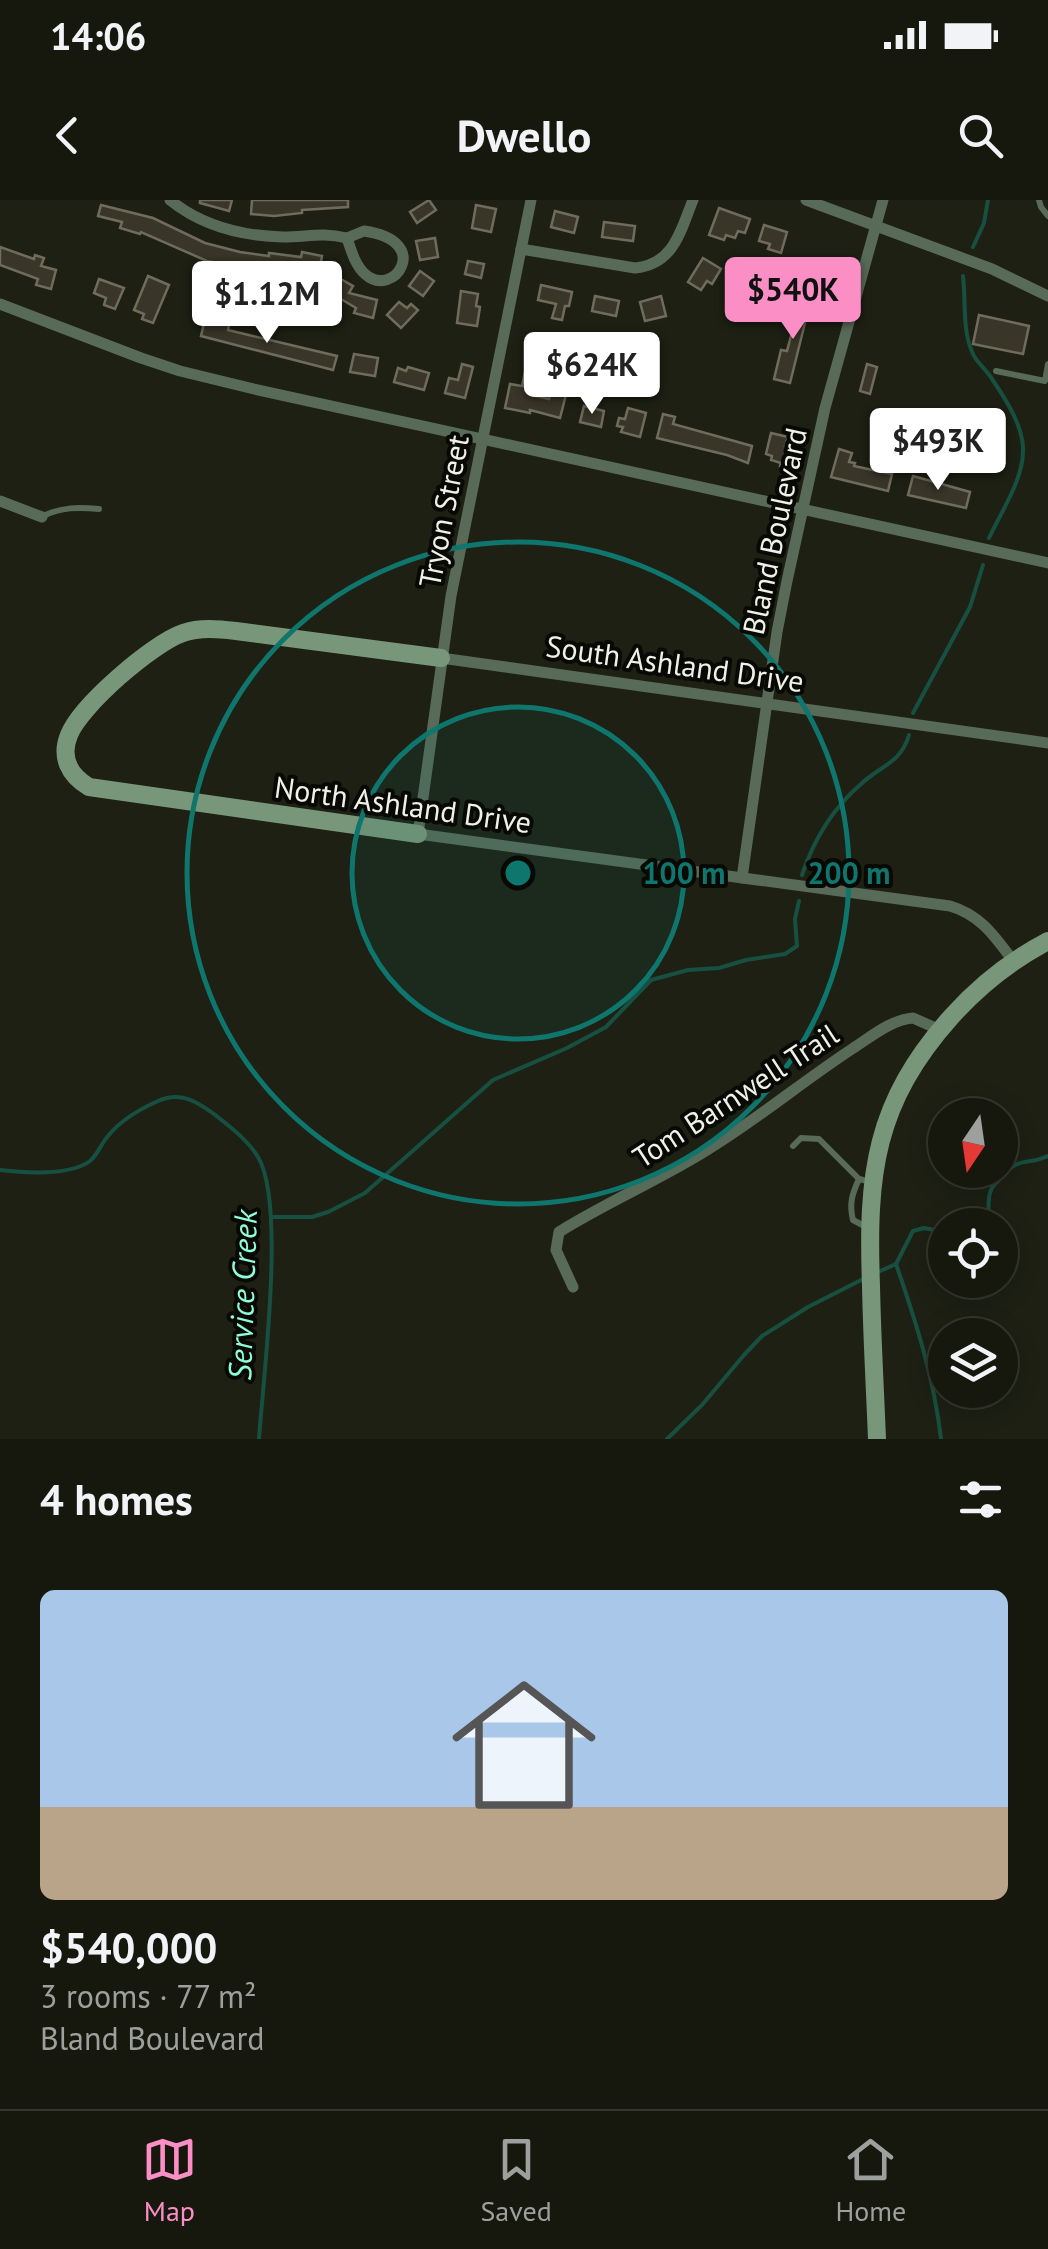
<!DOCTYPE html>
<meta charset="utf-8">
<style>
body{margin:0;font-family:"PT Sans",sans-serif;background:#1f2117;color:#f1f3f6;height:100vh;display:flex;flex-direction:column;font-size:38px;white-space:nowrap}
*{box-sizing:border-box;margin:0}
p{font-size:32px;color:#9ea09e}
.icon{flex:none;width:55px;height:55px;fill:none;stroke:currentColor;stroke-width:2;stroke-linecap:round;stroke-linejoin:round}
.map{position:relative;height:1239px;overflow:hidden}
.panel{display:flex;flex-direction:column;background:#16180e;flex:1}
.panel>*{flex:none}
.needle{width:65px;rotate:193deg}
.tools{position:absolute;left:928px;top:898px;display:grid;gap:20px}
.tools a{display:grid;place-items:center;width:90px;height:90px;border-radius:50%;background:#16180e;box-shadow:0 5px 25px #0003,0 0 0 2px #35372e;font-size:50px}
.price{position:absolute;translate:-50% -85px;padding:0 22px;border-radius:10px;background:#fff;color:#222;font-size:32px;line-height:65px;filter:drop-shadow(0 2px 5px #0008)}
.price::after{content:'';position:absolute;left:50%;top:60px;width:30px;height:22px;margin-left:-15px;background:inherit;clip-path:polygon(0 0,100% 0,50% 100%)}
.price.active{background:#fb8fc5;color:#111}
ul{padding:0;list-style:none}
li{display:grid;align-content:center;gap:20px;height:530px;padding:0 40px}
li span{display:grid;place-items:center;height:310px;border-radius:15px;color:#555}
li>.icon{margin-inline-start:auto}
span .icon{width:180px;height:180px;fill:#fffc;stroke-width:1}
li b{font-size:42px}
h2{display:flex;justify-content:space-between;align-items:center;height:120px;padding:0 40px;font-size:42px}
.status{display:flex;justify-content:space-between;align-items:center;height:70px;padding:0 50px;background:#16180e;direction:ltr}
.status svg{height:28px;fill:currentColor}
header{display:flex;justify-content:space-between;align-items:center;height:130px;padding:0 40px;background:#16180e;font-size:45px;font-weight:600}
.tabs{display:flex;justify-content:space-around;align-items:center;height:140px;border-top:2px solid #35372e;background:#16180e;font-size:28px;color:#9ea09e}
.tabs a{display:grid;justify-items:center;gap:5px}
.tabs .active{color:#fb8fc5}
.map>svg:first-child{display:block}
</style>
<div class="status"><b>14:06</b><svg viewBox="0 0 49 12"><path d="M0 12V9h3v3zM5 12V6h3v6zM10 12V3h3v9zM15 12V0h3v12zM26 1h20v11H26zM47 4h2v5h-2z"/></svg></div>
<header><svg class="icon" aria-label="back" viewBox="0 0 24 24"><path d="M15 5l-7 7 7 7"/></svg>Dwello<svg class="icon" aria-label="search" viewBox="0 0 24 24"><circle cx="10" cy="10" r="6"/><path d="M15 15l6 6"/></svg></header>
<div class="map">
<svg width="1048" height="1239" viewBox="0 0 1048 1239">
<rect width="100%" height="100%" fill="#1d2013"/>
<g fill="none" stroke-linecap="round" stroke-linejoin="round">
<g stroke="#175041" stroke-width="4">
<path d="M973 47 984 23 988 0"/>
<path d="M963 76C966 100 962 132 973 154 977 163 987 170 992 179 1005 198 1024 227 1023 251 1023 280 1001 312 989 338"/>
<path d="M913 513 970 407 983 365"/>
<path d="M802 675C814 639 832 609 861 584 880 566 901 563 909 535"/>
<path d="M0 970C24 973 70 976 90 961 98 954 101 944 108 936 120 921 140 909 158 901 180 891 196 901 214 914 229 926 248 940 258 957 286 1003 263 1179 259 1239"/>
<path d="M271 1017H312L328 1012 365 993 493 880 567 848 606 827 651 780 688 770 719 768 746 760 785 754 797 746 795 719 799 701"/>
<path d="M987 1025C990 1014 987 1003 990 993 992 986 994 985 999 980 1021 954 1023 967 1048 956"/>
<path d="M896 1064C916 1122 934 1178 941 1239"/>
<path d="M896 1064 913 1031 924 1028 945 1032"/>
<path d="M878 1072 896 1064"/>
<path d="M667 1239 702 1205 744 1155 762 1136 808 1107 865 1078"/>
</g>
</g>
<g fill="#393528" stroke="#706c5c" stroke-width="2.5">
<path d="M200 0H232L229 11 200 3Z"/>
<path d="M252 0H348V7L302 10V13L274 16 251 14Z"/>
<path d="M429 0 436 10 417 23 410 12Z"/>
<path d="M101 5 153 18 205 43 240 52 269 56V53L301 57 302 52 322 56 319 72 286 66 285 74 207 61 141 32 140 34 120 28 122 22 98 16Z"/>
<path d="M476 5 496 9 491 32 472 28Z"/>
<path d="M719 8 750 19 745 33 738 31 735 38 726 35 724 40 709 35Z"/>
<path d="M555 11 578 17 574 33 551 27Z"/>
<path d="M604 22 635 26 633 41 602 37Z"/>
<path d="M764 25 787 32 781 53 768 49 770 44 759 41Z"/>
<path d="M435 38 438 57 420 60 416 41Z"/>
<path d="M0 47 34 59 35 55 44 58 41 66 56 70 51 89 36 85 38 79 0 65Z"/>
<path d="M703 58 721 69 712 84 707 81 701 90 688 82Z"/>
<path d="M468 61 484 64 481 78 465 74Z"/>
<path d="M420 71 434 81 423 96 409 86Z"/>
<path d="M148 76 169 85 153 123 142 119 144 114 134 110Z"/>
<path d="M339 78 353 86 349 93 377 100 373 118 354 113 356 108 326 90 327 88 333 90Z"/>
<path d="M99 79 124 88 115 109 104 105 106 98 94 93Z"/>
<path d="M541 85 572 92 569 106H565L562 120 552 118 556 104 538 100Z"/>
<path d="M461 91 478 94 476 106 480 107 477 126 457 123Z"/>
<path d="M595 96 619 101 616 116 592 111Z"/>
<path d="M661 96 666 116 645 121 640 102Z"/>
<path d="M795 99 810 103 790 183 774 179 781 150 787 151 793 128 788 127Z"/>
<path d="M399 102 407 108 411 104 418 110 401 128 387 115Z"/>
<path d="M979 115 1029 126 1023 154 973 144Z"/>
<path d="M205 119 229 125 228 130 337 156 333 170 201 136Z"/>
<path d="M354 154 378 158 375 176 350 172Z"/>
<path d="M527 162 538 164 532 195 549 199 552 187 567 191 560 218 530 210V213L505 208 510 184 522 186Z"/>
<path d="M462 164 473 167 465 198 445 193 449 178 458 180Z"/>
<path d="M867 164 877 167 870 194 860 191Z"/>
<path d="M408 167 429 173 424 190 394 182 398 168 406 171Z"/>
<path d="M584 206 604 211 601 227 580 222Z"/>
<path d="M628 208 646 213 640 237 621 232 623 227 617 226 619 218 625 219Z"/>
<path d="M663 214 675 217 673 224 752 246 748 263 727 255 657 238Z"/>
<path d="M771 233 788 237 785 246 797 249 792 269 780 266 781 263 771 260 772 256 766 254Z"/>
<path d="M839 249 852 253 849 262 855 263 854 266 892 274 888 291 831 277Z"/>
<path d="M913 276 970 292 966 308 908 295Z"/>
</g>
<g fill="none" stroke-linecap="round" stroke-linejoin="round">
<g stroke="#586a58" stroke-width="6">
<path d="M1039 0 1041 7 1048 16"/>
<path d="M996 171 1045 181 1048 164"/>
<path d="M43 316C62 307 78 307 99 309"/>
<path d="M793 946 801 938 819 939 859 979 871 982"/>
<path d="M859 979C852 994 849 1004 853 1020L868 1028"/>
</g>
<g stroke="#586a58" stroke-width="11">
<path d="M170 0C202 26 242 36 283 37 308 37 321 32 347 38"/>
<path d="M531 0 451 396 418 634 950 706C981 715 995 737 1014 762"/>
<path d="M806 0 992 69 1048 96"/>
<path d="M364 31C435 41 393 100 365 74 355 65 351 50 347 38Z"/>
<path d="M521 49 635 68C674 64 680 32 693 0"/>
<path d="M0 104 141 158 180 171 254 189 1048 363"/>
<path d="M0 301 42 317"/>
<path d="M441 458 1048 543"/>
<path d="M742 678 777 432 787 381 825 208 883 0"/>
<path d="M573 1087 556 1050 559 1032C607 1002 659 980 707 950 758 919 803 881 852 849 871 837 890 820 913 818L940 830"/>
</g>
<g stroke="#789679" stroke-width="18">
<path d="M418 634 89 587C69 575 60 557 69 535 80 506 153 443 183 433 200 427 219 429 236 431L441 458"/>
<path d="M877 1239C875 1188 872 1137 871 1086 867 974 874 903 952 816 979 786 1012 760 1048 741"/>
</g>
</g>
<circle cx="518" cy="673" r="166" fill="#0f766e" fill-opacity=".12"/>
<g fill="none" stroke="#0f766e" stroke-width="5">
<circle cx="518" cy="673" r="166"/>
<circle cx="518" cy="673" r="331"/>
</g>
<g text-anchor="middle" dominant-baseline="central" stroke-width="8" stroke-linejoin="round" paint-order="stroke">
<g font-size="30" fill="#eff1e8" stroke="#080905">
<text transform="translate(443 311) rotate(-79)">Tryon Street</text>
<text transform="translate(774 331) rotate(-78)">Bland Boulevard</text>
<text transform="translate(675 463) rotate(8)">South Ashland Drive</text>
<text transform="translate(403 604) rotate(8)">North Ashland Drive</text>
<text transform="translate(735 895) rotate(-33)">Tom Barnwell Trail</text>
</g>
<g font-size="32" font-style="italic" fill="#90fcda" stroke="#080905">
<text transform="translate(242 1095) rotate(-88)">Service Creek</text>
</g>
</g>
<circle cx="518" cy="673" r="15" fill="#0f766e" stroke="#080905" stroke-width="5"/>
<g font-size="30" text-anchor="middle" font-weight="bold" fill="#0f766e" stroke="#080905" stroke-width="8" stroke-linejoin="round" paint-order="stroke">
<text x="684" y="684">100 m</text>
<text x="849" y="684">200 m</text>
</g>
</svg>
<div class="tools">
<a><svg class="needle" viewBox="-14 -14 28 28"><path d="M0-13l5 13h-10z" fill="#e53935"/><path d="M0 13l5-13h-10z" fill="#9ea09e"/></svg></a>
<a><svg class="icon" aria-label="locate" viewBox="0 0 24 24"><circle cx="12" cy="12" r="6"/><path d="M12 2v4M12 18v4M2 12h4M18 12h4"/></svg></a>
<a><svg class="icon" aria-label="layers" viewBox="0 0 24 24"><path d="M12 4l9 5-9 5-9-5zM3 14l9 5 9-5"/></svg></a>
</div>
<b class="price active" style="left:793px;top:142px">$540K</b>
<b class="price" style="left:267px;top:146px">$1.12M</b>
<b class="price" style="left:592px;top:217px">$624K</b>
<b class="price" style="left:938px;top:293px">$493K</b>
</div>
<section class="panel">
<h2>4 homes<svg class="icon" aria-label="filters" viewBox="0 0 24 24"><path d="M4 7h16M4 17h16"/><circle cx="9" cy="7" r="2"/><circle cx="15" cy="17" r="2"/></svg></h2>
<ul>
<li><span style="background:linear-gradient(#a9c7e8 70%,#b9a48a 0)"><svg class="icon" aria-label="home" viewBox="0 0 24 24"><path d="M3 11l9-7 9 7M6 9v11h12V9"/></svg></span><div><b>$540,000</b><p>3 rooms · 77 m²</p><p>Bland Boulevard</p></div></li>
</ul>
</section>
<nav class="tabs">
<a class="active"><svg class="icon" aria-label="map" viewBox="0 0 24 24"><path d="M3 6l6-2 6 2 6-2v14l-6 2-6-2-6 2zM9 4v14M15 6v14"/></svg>Map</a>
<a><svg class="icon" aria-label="saved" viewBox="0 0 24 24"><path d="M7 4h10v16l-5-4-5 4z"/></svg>Saved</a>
<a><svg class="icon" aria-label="home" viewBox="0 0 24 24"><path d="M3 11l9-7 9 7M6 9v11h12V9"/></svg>Home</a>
</nav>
